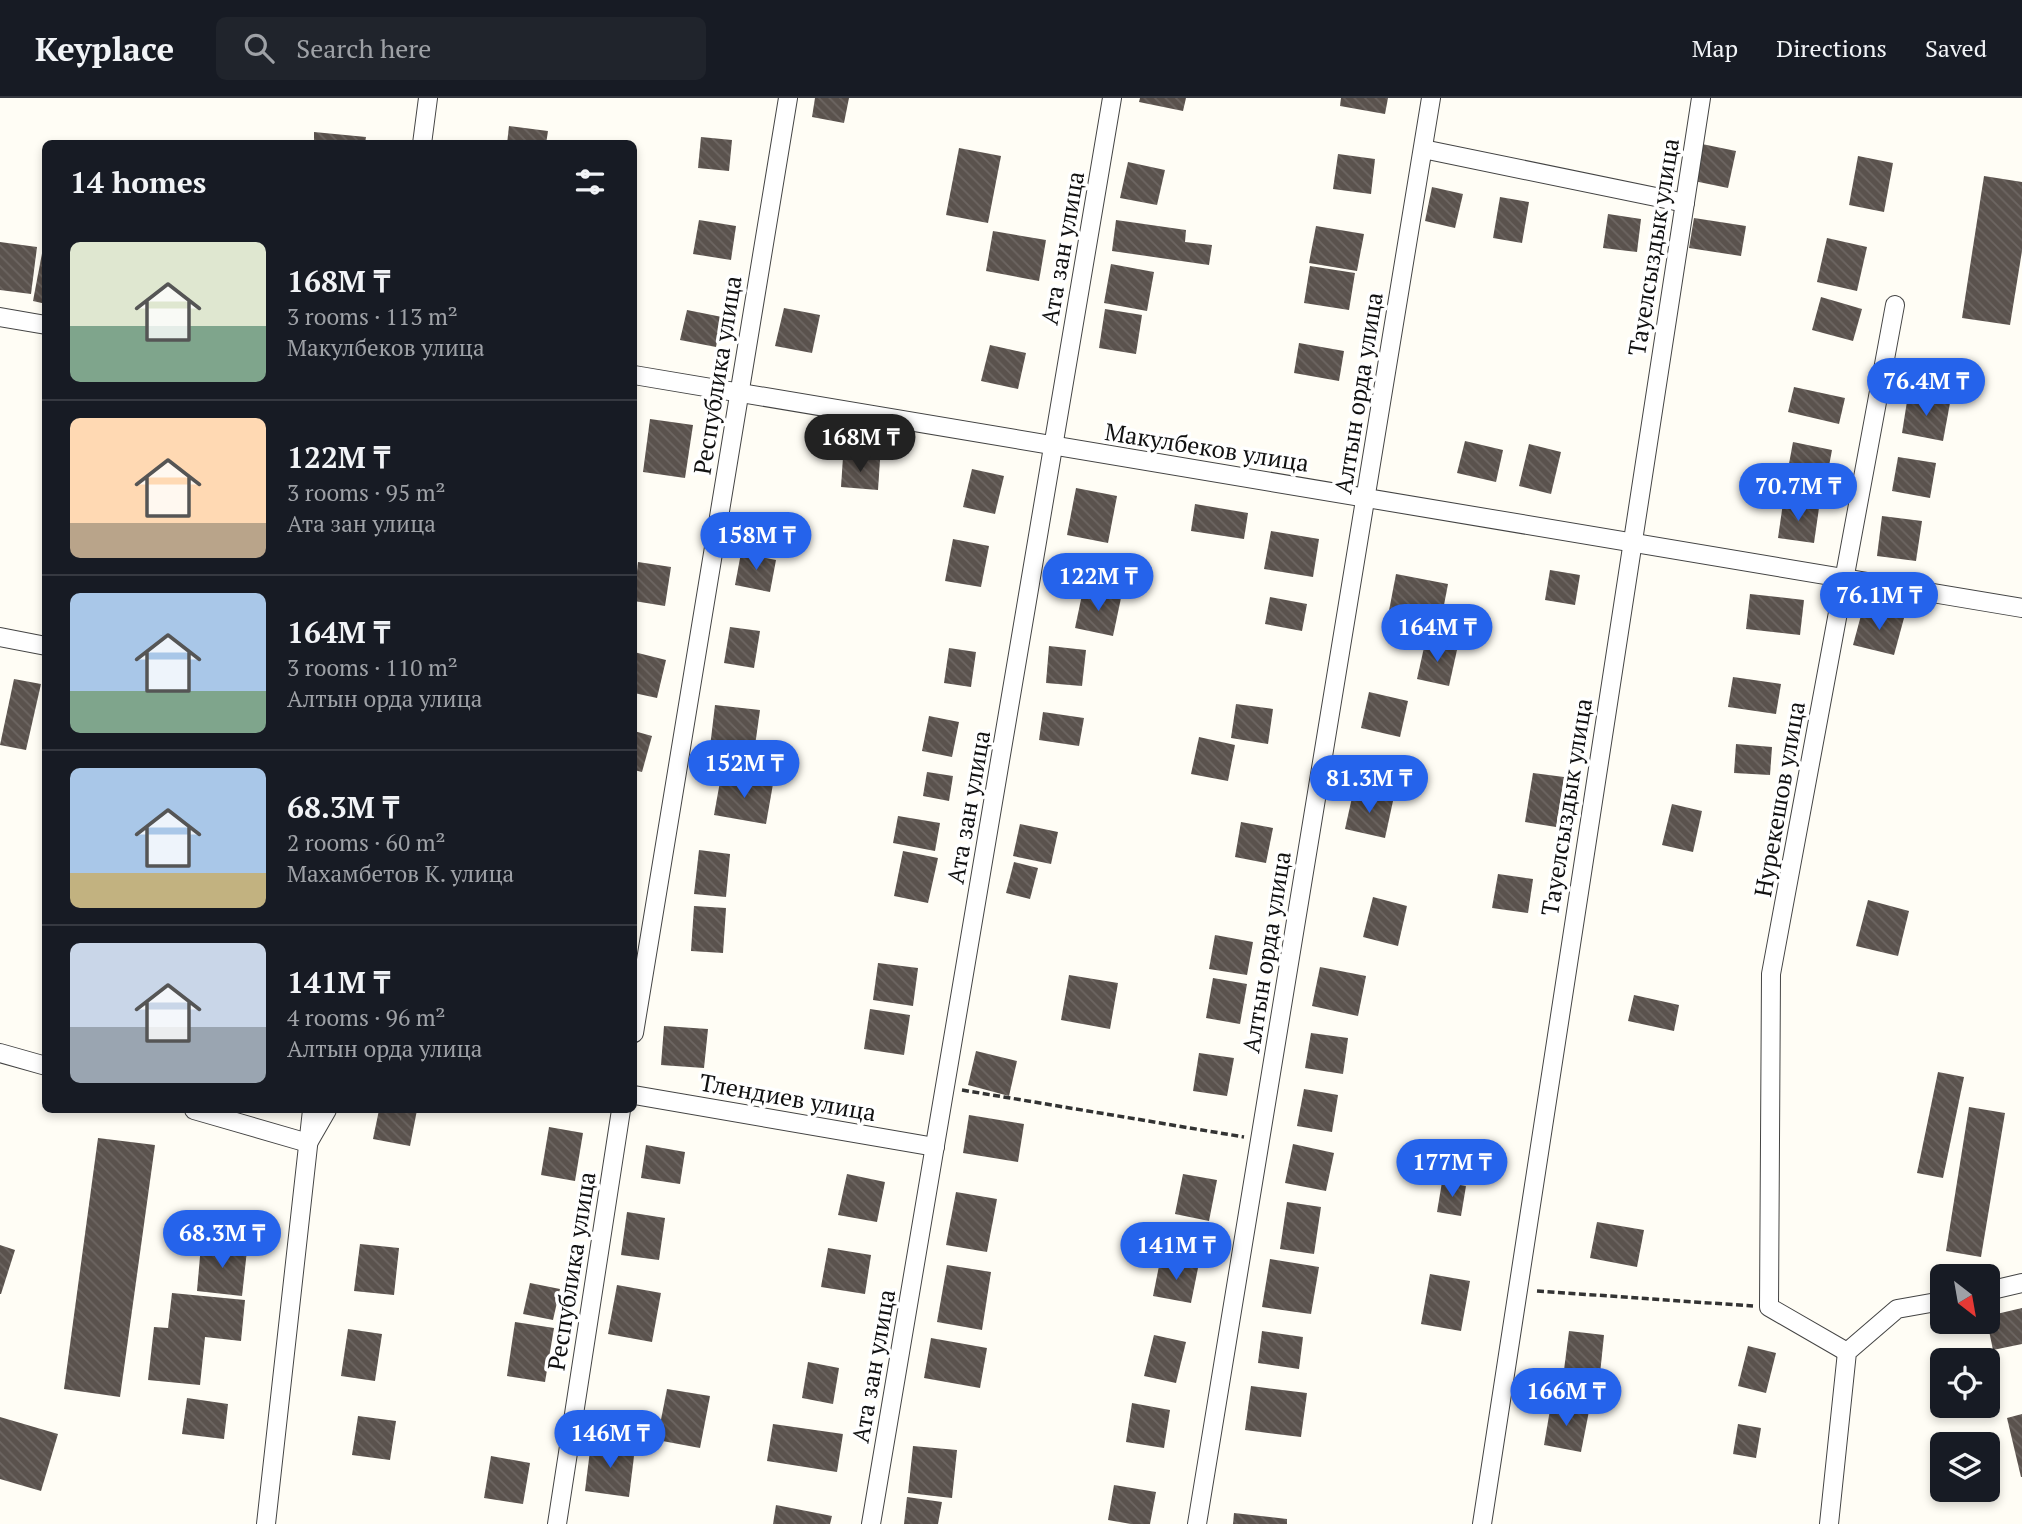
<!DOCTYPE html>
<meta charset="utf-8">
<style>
body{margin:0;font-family:"PT Serif",serif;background:#20242c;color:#f1f3f6;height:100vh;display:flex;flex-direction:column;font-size:26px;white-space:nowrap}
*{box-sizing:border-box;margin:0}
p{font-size:23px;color:#9ea1a6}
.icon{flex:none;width:38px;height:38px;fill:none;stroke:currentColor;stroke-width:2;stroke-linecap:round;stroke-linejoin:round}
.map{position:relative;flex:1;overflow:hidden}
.drawer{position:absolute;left:42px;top:42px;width:595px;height:973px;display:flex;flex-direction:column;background:#171b24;border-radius:10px;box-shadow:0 4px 10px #0003}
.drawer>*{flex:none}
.needle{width:46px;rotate:149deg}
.buttons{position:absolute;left:1930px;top:1166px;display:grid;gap:14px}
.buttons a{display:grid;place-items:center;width:70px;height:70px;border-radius:10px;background:#171b24;box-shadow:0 4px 10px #0003;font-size:35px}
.price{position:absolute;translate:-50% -60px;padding:0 16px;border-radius:24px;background:#2563eb;color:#fff;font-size:23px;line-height:46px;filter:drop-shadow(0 2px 4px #0008)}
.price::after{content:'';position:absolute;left:50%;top:42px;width:21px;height:16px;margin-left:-10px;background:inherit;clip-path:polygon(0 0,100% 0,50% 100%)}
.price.selected{background:#222;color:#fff}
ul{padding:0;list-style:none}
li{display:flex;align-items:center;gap:21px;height:175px;padding:0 28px}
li+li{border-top:2px solid #363941}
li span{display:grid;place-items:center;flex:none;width:196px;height:140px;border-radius:10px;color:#555}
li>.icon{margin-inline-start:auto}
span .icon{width:84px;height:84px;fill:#fffc;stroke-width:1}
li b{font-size:30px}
h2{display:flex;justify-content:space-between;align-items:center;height:84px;padding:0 28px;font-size:30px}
header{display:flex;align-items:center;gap:42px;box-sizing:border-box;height:98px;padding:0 35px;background:#171b24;border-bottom:2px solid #363941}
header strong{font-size:33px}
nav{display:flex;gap:38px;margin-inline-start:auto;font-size:24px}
.search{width:490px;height:63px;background:#20242c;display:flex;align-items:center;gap:18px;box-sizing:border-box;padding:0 24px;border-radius:10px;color:#9ea1a6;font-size:26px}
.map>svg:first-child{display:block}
</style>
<header>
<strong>Keyplace</strong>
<div class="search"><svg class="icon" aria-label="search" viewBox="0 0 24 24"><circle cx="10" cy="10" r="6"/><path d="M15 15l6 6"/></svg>Search here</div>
<nav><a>Map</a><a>Directions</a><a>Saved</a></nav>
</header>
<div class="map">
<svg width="2022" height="1426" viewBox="0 0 2022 1426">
<defs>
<pattern id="building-back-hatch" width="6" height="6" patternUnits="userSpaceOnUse" patternTransform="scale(1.75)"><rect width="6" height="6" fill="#5a524d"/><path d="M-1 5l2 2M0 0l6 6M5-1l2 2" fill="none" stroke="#6d6662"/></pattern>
</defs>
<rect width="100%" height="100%" fill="#fffdf5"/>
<g fill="url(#building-back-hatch)">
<path d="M815 0H849L844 25 812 19Z"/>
<path d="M1140 0H1186L1183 13 1139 4Z"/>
<path d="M1341 0H1388L1385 16 1340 8Z"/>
<path d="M509 28 548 33 546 46H507Z"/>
<path d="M314 34 366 39 365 46H314Z"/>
<path d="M701 39 732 42 729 73 698 70Z"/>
<path d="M1702 46 1736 53 1728 90 1694 83Z"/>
<path d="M959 50 1001 58 988 125 946 117Z"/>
<path d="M1338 56 1375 61 1371 96 1333 91Z"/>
<path d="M1858 58 1893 65 1884 114 1849 107Z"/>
<path d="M1128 64 1165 72 1157 107 1120 100Z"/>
<path d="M1984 78 2022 84V153L2010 227 1962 220Z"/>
<path d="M1432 89 1463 96 1455 130 1425 123Z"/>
<path d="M1500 99 1529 104 1522 145 1493 140Z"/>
<path d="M1608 116 1641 121 1637 154 1603 150Z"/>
<path d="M1694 120 1746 128 1741 158 1689 150Z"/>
<path d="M699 122 736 128 731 162 693 156Z"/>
<path d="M1116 122 1186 132 1185 144 1212 147 1209 167 1112 153Z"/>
<path d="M1316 128 1364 136 1357 173 1309 165Z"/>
<path d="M993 133 1046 142 1039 183 986 173Z"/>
<path d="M1827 140 1867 149 1857 193 1817 184Z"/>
<path d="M0 144 37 149 31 196 0 192Z"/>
<path d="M43 150H46V206L33 203Z"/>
<path d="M1111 166 1154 174 1147 213 1104 205Z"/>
<path d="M1310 168 1355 175 1349 212 1304 205Z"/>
<path d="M1821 199 1862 211 1853 243 1812 232Z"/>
<path d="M784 210 820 217 812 255 775 248Z"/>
<path d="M1105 211 1142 217 1136 256 1099 250Z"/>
<path d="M687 212 722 219 716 249 680 242Z"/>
<path d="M1299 245 1344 253 1339 283 1294 275Z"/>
<path d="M990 247 1026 255 1018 291 981 283Z"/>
<path d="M1794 289 1845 300 1839 326 1788 314Z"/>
<path d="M1908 297 1950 305 1943 343 1902 335Z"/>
<path d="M650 321 693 327 685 380 643 374Z"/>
<path d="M1465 343 1503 352 1496 384 1457 375Z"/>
<path d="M1793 344 1832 352 1825 389 1786 382Z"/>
<path d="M1529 346 1561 354 1551 396 1519 388Z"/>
<path d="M843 359 880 362 878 392 841 389Z"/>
<path d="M1898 359 1936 365 1930 400 1892 393Z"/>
<path d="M972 371 1004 378 995 416 963 409Z"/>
<path d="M1076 390 1117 398 1108 445 1067 437Z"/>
<path d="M1783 405 1819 410 1814 445 1778 440Z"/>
<path d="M1195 406 1248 415 1244 441 1191 433Z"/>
<path d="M1882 418 1922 423 1916 463 1877 458Z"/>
<path d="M1271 433 1319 441 1313 479 1264 471Z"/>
<path d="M953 441 989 448 981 489 945 483Z"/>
<path d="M741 455 776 462 770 494 735 487Z"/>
<path d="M638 464 671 469 665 508 634 503Z"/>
<path d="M1550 472 1580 477 1575 507 1545 502Z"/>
<path d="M1396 476 1448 486 1440 528 1388 518Z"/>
<path d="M1083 492 1121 500 1113 538 1075 530Z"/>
<path d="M1750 496 1804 502 1800 537 1746 531Z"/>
<path d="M1270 499 1307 506 1302 533 1265 526Z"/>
<path d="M1863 510 1904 520 1894 557 1853 547Z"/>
<path d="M730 529 760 533 754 570 724 565Z"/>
<path d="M1425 545 1457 552 1449 588 1417 581Z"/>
<path d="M1049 548 1086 552 1082 588 1046 585Z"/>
<path d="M949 550 976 554 971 589 944 585Z"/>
<path d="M634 554 666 562 657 600 634 595Z"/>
<path d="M1733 579 1781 586 1776 616 1728 609Z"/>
<path d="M14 581 41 586 26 652 0 647Z"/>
<path d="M1369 594 1408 603 1400 639 1361 630Z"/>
<path d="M1236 606 1273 611 1268 646 1231 640Z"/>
<path d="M715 607 760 612 754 655 710 649Z"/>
<path d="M1043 614 1084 620 1079 648 1039 642Z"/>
<path d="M929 618 959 624 952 659 922 653Z"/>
<path d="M634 633 652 638 642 674 634 672Z"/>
<path d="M1199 639 1235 647 1228 683 1191 676Z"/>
<path d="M1736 646 1772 649 1770 677 1734 675Z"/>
<path d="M927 674 953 678 949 703 923 698Z"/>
<path d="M1533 675 1564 679 1556 729 1525 724Z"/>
<path d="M721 678 773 686 766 726 714 717Z"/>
<path d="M1353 695 1393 703 1385 740 1345 731Z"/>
<path d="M1672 706 1702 713 1693 754 1662 747Z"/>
<path d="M898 718 940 725 935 753 893 745Z"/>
<path d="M1241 724 1273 730 1266 765 1235 759Z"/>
<path d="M1020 726 1058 734 1051 766 1013 758Z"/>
<path d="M699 752 730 756 726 799 694 796Z"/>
<path d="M903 753 938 760 928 805 894 798Z"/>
<path d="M1014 764 1038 770 1030 801 1006 795Z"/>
<path d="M1498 776 1533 781 1528 815 1492 810Z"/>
<path d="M1373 799 1407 808 1398 848 1363 839Z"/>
<path d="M1868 802 1909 813 1898 858 1856 848Z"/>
<path d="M694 808 726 810 723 855 691 853Z"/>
<path d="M1215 837 1253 844 1247 877 1209 871Z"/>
<path d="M878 865 918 870 913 908 873 902Z"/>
<path d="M1320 869 1366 878 1358 918 1312 908Z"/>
<path d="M1069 877 1118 885 1110 931 1061 922Z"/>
<path d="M1213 880 1247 886 1240 926 1206 920Z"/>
<path d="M1634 897 1679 907 1674 933 1628 923Z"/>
<path d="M870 911 910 917 904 957 864 951Z"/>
<path d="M664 928 708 931 704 970 661 967Z"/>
<path d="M1311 935 1348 940 1343 976 1305 970Z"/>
<path d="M976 953 1017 963 1009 998 968 987Z"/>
<path d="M1199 955 1234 960 1227 998 1193 993Z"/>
<path d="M1938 974 1964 979 1943 1080 1917 1075Z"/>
<path d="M1304 991 1338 997 1332 1034 1297 1028Z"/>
<path d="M1969 1009 2005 1015 1981 1159 1946 1153Z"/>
<path d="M379 1012H417L410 1048 373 1041Z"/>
<path d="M969 1017 1024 1026 1018 1064 963 1055Z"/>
<path d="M549 1029 583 1035 575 1083 541 1077Z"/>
<path d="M98 1040 155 1047 120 1299 64 1291Z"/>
<path d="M1293 1046 1334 1055 1326 1093 1285 1085Z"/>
<path d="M646 1047 685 1054 680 1086 641 1080Z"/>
<path d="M847 1076 885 1084 877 1124 838 1117Z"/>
<path d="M1183 1076 1217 1082 1209 1123 1175 1116Z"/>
<path d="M1442 1084 1466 1088 1461 1118 1437 1114Z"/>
<path d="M956 1094 997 1101 987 1154 946 1147Z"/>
<path d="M1287 1104 1321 1109 1314 1156 1280 1151Z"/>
<path d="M627 1114 665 1120 659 1162 621 1157Z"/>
<path d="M1597 1124 1644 1132 1637 1169 1590 1160Z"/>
<path d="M360 1146 399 1150 394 1197 354 1193Z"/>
<path d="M0 1147 15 1152 1 1196H0Z"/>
<path d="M201 1147 247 1152 242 1198 197 1193Z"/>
<path d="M828 1150 871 1157 865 1196 821 1189Z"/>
<path d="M1270 1161 1319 1169 1311 1216 1262 1209Z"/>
<path d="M1160 1163 1198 1170 1191 1205 1153 1198Z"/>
<path d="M947 1167 991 1174 982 1232 937 1224Z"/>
<path d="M1430 1176 1470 1183 1461 1233 1421 1226Z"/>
<path d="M530 1185 560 1191 553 1222 523 1216Z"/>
<path d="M617 1187 661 1195 652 1244 608 1236Z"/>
<path d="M172 1195 245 1202 241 1243 205 1239 200 1287 148 1282 154 1229 168 1230Z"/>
<path d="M2022 1210V1246L1993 1252 1987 1223 1988 1218Z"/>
<path d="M515 1224 554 1230 545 1284 507 1278Z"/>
<path d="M348 1231 382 1236 375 1283 341 1278Z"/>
<path d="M1262 1233 1303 1239 1299 1271 1258 1265Z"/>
<path d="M1569 1233 1604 1237 1600 1276 1564 1272Z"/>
<path d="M1154 1237 1186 1244 1176 1285 1144 1278Z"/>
<path d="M931 1240 987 1250 980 1290 924 1280Z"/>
<path d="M1748 1248 1776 1255 1766 1295 1738 1288Z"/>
<path d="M808 1264 839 1270 833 1306 802 1300Z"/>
<path d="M1251 1288 1307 1295 1301 1339 1245 1332Z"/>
<path d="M667 1291 710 1298 700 1350 657 1342Z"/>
<path d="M187 1300 228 1306 224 1341 182 1336Z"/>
<path d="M1132 1305 1170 1312 1164 1350 1126 1344Z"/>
<path d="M1551 1306 1589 1313 1581 1354 1544 1347Z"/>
<path d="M2022 1316V1379H2021L2007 1320Z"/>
<path d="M358 1318 396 1323 390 1362 352 1357Z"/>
<path d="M0 1319 58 1336 41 1393 0 1381Z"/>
<path d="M773 1326 843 1336 837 1374 767 1363Z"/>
<path d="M1738 1326 1761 1330 1756 1360 1733 1356Z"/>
<path d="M591 1344 635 1350 629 1399 585 1393Z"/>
<path d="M913 1348 957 1352 952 1400 908 1395Z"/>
<path d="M491 1358 530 1365 523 1406 484 1400Z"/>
<path d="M1114 1387 1156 1394 1150 1426H1131L1108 1422Z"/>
<path d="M907 1399 942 1404 938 1426H904Z"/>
<path d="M776 1407 832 1418 830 1426H773Z"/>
<path d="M1234 1415 1287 1421V1426H1233Z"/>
</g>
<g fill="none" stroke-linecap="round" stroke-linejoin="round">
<defs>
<g id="minor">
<path d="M422 46 428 0"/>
<path d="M1423 51 1685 105"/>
<path d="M0 219 46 227"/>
<path d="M634 277 2022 510"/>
<path d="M0 539 46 548"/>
<path d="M634 935 788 0"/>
<path d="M0 955 46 968"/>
<path d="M634 997 935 1049"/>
<path d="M194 1012 308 1045 327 1012"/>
<path d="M1988 1193 2022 1185"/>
<path d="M1847 1254 1769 1209 1771 876 1895 207"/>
<path d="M266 1426 312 1012"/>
<path d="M557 1426 621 1012"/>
<path d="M871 1426 1112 0"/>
<path d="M1197 1426 1431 0"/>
<path d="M1482 1426 1701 0"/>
<path d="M1829 1426 1847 1254 1897 1211 1942 1203"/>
</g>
</defs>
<use href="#minor" stroke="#444" stroke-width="20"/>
<g stroke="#333" stroke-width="3.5" stroke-dasharray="7 3.5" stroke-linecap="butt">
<path d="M962 992 1244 1039"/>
<path d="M1537 1193 1753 1208"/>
</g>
<use href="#minor" stroke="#fff" stroke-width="18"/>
</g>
<g text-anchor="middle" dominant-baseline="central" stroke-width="7" stroke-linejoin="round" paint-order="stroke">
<g font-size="24" fill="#111" stroke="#fff">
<text transform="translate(1653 149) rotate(-81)">Тауелсыздык улица</text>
<text transform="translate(1062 150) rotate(-80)">Ата зан улица</text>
<text transform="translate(717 277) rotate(-81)">Республика улица</text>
<text transform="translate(1358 295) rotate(-81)">Алтын орда улица</text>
<text transform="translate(1207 349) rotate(9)">Макулбеков улица</text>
<text transform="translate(1779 701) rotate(-80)">Нурекешов улица</text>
<text transform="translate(968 709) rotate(-80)">Ата зан улица</text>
<text transform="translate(1566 709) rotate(-81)">Тауелсыздык улица</text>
<text transform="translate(1266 854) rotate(-81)">Алтын орда улица</text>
<text transform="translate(788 999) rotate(10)">Тлендиев улица</text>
<text transform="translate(571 1173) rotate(-81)">Республика улица</text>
<text transform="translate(873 1268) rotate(-80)">Ата зан улица</text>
</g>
</g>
</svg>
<div class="buttons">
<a><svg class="needle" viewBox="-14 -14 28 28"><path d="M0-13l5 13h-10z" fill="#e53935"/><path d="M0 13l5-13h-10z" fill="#9ea1a6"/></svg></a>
<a><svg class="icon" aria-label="locate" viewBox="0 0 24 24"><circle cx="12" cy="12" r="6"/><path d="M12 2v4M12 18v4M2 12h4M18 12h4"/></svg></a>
<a><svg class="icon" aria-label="layers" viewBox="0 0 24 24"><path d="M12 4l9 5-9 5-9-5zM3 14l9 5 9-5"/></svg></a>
</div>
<b class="price" style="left:1926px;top:320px">76.4M ₸</b>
<b class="price selected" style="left:860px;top:376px">168M ₸</b>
<b class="price" style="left:1798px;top:425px">70.7M ₸</b>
<b class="price" style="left:756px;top:474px">158M ₸</b>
<b class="price" style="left:1098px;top:515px">122M ₸</b>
<b class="price" style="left:1879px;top:534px">76.1M ₸</b>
<b class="price" style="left:1437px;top:566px">164M ₸</b>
<b class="price" style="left:744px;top:702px">152M ₸</b>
<b class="price" style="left:1369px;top:717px">81.3M ₸</b>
<b class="price" style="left:1452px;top:1101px">177M ₸</b>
<b class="price" style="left:222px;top:1172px">68.3M ₸</b>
<b class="price" style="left:1176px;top:1184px">141M ₸</b>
<b class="price" style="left:1566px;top:1330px">166M ₸</b>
<b class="price" style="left:610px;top:1372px">146M ₸</b>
<section class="drawer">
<h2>14 homes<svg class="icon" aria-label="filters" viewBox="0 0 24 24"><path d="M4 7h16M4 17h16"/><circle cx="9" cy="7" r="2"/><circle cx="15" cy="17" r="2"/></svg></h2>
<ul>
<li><span style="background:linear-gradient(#dfe7d0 60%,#7fa58c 0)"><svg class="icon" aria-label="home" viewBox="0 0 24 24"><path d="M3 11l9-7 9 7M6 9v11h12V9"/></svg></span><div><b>168M ₸</b><p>3 rooms · 113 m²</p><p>Макулбеков улица</p></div></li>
<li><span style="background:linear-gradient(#ffd9b3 75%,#b9a48a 0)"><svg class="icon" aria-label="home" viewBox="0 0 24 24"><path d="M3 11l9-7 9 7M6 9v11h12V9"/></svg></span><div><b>122M ₸</b><p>3 rooms · 95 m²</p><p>Ата зан улица</p></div></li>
<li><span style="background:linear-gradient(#a9c7e8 70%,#7fa58c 0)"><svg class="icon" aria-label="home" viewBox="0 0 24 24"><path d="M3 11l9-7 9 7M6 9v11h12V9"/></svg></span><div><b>164M ₸</b><p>3 rooms · 110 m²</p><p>Алтын орда улица</p></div></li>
<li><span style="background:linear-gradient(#a9c7e8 75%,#c2b280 0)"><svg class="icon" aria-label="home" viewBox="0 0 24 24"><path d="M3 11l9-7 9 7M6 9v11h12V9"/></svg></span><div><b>68.3M ₸</b><p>2 rooms · 60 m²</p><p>Махамбетов К. улица</p></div></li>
<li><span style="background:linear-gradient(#c9d6e8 60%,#9aa5b1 0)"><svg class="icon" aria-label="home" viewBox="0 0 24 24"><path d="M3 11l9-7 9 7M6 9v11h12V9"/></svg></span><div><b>141M ₸</b><p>4 rooms · 96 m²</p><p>Алтын орда улица</p></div></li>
</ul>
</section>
</div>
